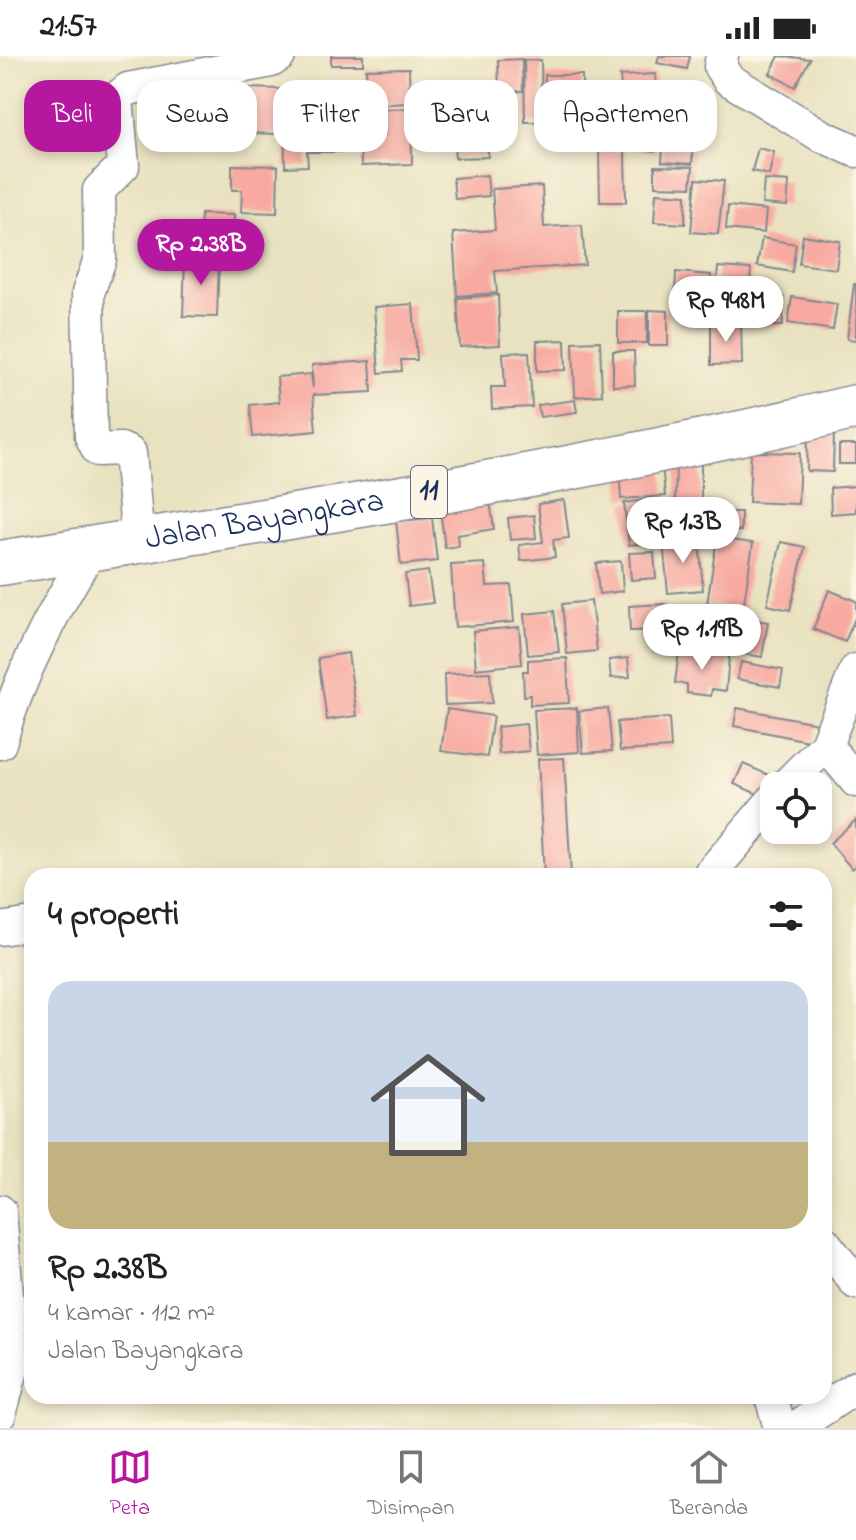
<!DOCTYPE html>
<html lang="id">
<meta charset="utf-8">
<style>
body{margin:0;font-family:"Indie Flower",sans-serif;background:#f6f6f6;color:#222;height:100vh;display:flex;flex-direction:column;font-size:30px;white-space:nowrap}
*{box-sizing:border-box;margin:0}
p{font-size:26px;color:#767676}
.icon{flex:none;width:44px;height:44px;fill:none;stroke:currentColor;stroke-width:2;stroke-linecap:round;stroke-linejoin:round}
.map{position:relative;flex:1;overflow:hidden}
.drawer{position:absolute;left:24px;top:812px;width:808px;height:536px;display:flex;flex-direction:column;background:#fff;border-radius:24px;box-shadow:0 4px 12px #0003}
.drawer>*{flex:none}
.hud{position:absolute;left:24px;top:24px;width:808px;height:72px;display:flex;gap:16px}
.fabs{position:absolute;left:760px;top:716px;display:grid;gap:16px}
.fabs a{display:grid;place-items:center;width:72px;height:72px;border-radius:16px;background:#fff;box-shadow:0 4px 12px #0003;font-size:40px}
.price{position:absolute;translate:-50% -68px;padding:0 18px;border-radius:28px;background:#fff;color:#222;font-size:26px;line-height:52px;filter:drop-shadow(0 2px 4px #0008)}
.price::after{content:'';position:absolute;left:50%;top:48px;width:24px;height:18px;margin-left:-12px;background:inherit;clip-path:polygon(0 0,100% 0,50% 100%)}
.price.selected{background:#b5179e;color:#fff}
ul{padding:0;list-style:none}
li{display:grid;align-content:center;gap:16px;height:424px;padding:0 24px}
li span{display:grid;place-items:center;height:248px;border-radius:24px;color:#555}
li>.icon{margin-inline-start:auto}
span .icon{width:144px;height:144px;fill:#fffc;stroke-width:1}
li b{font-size:34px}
h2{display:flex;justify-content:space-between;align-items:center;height:96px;padding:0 24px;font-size:34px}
.chip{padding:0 28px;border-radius:24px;background:#fff;box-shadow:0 4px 12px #0003;font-size:28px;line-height:72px}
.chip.selected{background:#b5179e;color:#fff}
.status{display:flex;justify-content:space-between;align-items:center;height:56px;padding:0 40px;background:#fff;direction:ltr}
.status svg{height:22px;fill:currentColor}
.dock{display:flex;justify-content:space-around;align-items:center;height:112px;border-top:2px solid #e0e0e0;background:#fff;font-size:22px;color:#767676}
.dock a{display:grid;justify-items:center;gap:4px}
.dock .selected{color:#b5179e}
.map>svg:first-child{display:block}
</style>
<div class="status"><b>21:57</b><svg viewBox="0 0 49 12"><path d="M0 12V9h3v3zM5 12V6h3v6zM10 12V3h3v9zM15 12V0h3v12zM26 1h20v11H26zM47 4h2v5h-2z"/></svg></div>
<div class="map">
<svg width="856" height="1372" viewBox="0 0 856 1372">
<rect width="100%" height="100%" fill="#fcf5e5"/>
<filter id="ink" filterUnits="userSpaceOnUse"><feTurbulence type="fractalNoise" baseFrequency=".0125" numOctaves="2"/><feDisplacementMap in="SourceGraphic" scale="16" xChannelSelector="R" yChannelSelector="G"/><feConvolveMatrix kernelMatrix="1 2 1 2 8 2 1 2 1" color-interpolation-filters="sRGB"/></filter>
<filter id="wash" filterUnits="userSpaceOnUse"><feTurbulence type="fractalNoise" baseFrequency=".006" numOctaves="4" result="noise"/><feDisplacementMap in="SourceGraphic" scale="32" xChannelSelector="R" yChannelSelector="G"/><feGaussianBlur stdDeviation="1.8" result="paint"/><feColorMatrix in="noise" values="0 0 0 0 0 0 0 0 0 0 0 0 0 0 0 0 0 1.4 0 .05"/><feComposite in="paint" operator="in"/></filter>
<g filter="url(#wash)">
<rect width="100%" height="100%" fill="#e9e2c0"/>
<g id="blocks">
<g fill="#f8aaa1">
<rect x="331" y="0" width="32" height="9"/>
<path d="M659 0H690L687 13 657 7Z"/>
<path d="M779 0 810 3 795 31 770 18Z"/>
<path d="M522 3 523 35 499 36 498 4Z"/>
<path d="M524 4H541L542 66H525Z"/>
<path d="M409 12 410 47 368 49 366 13Z"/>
<path d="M655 18 658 53 623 55 620 20Z"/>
<path d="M545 19H582V69H593V87L545 88Z"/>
<path d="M245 32 281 33 279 78 243 77Z"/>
<path d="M306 46 307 62H341L342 96H307L308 110 285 111 284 47Z"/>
<path d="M411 52 412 108 361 110 360 80 385 79V53Z"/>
<path d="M625 63 659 66 656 95 622 92Z"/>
<path d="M664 72 695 74 692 108 662 106Z"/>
<path d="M488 88V101L455 102 454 90Z"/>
<path d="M758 92 774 96 769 119 752 115Z"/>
<path d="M599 95H625L626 146H600Z"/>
<path d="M232 109 278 110 277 157 241 156 242 134H232Z"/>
<path d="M655 110 693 111 691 131 655 130Z"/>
<path d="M487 119 489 140 455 143 453 122Z"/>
<path d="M696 123 724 125 718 178 691 176Z"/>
<path d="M764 124 789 126 787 150 762 148Z"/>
<path d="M542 130 544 171 582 169 585 209 495 215 497 237 457 240 453 177 495 174 492 133Z"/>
<path d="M656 137 686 139 685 168 654 166Z"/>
<path d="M728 150 766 154 764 177 726 173Z"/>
<path d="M201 158 234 159 233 194H199Z"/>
<path d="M803 179 840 185 836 213 799 208Z"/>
<path d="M762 182 796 188 792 216 757 210Z"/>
<path d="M185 202H219L217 261 183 260Z"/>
<path d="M718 211 751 213 749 239 716 237Z"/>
<path d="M676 216 711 219 709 240 675 238Z"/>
<path d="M854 228H856V284L847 283Z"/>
<path d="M498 239 500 289 460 291 457 242Z"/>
<rect x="751" y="241" width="32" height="29"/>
<path d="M792 241 837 248 833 274 788 267Z"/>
<path d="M413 248 417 304H401L402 315 379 317 374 251Z"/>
<path d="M649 254 668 255V290H649Z"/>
<rect x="618" y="255" width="29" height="32"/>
<path d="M711 267H741L742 308 711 309Z"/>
<path d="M565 284 566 314 537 315V285Z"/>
<path d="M600 285 602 339 575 341 573 286Z"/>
<path d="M613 295H634L635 329 613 330Z"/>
<path d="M529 296 532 351 492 353 491 331H505L503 297Z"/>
<path d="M370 305 372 336 313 339 316 375 253 381 250 349 279 346 277 321 311 318 313 332 312 309Z"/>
<path d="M575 344 577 356 540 361 538 349Z"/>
<path d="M808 372 834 373 833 416 807 415Z"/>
<rect x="839" y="389" width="17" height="19"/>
<path d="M751 396 800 397 798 448 749 446Z"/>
<path d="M662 408 665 440 621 443 619 412Z"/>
<path d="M676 408H701V448H675Z"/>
<path d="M856 430V456L831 458 830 432Z"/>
<path d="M651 443 656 486 629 489 624 447Z"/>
<path d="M564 444 569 482 553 484 555 501 521 505 519 489 543 486 538 448Z"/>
<path d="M490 446 494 473 457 479 459 490 445 492 440 453Z"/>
<path d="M694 452 697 476 665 479 662 455Z"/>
<rect x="703" y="456" width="38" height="19"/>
<path d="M534 459 536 482 510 484 508 462Z"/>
<path d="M432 462 437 505 401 509 396 465Z"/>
<path d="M699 482 703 534 668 537 663 485Z"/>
<path d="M717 482 753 487 743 553 707 548Z"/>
<path d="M781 486 805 491 790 554 767 549Z"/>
<path d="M654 496 656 522 631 524 629 497Z"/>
<path d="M621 505 623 535 599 538 596 507Z"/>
<path d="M485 507 487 530 511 529 514 566 455 571 451 509Z"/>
<path d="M428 515 433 547 409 550 405 518Z"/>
<path d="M829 534 856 545V560L845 586 813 573Z"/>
<path d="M591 545 597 595 567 598 562 548Z"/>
<path d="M665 548 666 574 630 575 629 550Z"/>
<path d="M554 555 559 596 528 599 524 558Z"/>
<path d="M751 563 768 566 762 601 744 598Z"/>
<path d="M519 571 522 608 476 613 473 575Z"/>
<path d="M679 595 729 600 726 635 712 633 711 640 687 637V628L675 627Z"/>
<path d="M348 597 357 660 327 664 318 602Z"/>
<path d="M567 602 569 647 530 649V639L524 640 523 615H528V604Z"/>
<path d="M628 602 630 621 611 622 609 604Z"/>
<path d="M741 606 783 614 780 631 737 623Z"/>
<path d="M490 616 492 647 445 649 444 618Z"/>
<path d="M577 652 579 696 537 699 534 654Z"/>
<path d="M608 652 612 695 583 697 579 655Z"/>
<path d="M737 652 817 667 813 686 734 670Z"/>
<path d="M447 653 493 660 487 701 441 695Z"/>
<path d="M669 662 671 692 620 695 617 666Z"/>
<path d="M526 668 529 695 499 698 497 671Z"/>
<path d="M564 702 571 820H544L538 703Z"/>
<path d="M743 708 776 722 767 742 734 728Z"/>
<path d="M856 764V810L852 813 830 787Z"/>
</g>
</g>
</g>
<g filter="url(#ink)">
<use href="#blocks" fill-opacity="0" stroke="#82888f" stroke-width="2"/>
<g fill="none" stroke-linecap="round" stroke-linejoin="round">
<defs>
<g id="minor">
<path d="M722 0 720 11 728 23 820 79 856 95"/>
<path d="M138 485 130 397 121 393 98 394 91 380 88 237 100 203 99 134 123 110 117 42 128 33 271 5 279 0"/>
<path d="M856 614 826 689 856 725"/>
<path d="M0 687C20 617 53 555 92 492"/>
<path d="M785 730 826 689"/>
<path d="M708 820 774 743"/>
<path d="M0 873 32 868"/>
<path d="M0 1155 13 1310 0 1358"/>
<path d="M824 1186 856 1227"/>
<path d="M771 1340 780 1372"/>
<path d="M795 1372 856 1331"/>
</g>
<g id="trunk">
<path id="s1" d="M0 507C286 462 574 418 856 351"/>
</g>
</defs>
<use href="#minor" stroke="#82888f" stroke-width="35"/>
<use href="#trunk" stroke="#82888f" stroke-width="47"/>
<use href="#minor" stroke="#fff" stroke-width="32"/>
<use href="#trunk" stroke="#fff" stroke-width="44"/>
</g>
</g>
<g text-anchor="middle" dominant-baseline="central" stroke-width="7" stroke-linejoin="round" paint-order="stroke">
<rect fill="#fcf5e5" stroke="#5e6a86" stroke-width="2" x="411" y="410" width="36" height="52" rx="6"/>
<g font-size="30" font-weight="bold" fill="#1b2f5e">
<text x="429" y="436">11</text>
</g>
<g font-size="32" fill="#1b2f5e" stroke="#fcf5e5">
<text stroke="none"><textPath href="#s1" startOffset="268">Jalan Bayangkara</textPath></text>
</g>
</g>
</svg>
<div class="fabs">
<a><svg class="icon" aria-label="locate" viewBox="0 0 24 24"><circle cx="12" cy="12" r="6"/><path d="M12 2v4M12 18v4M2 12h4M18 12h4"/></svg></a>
</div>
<b class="price selected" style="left:201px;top:231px">Rp 2.38B</b>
<b class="price" style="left:726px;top:288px">Rp 948M</b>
<b class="price" style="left:683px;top:509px">Rp 1.3B</b>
<b class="price" style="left:702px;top:616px">Rp 1.19B</b>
<div class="hud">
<a class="chip selected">Beli</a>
<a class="chip">Sewa</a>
<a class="chip">Filter</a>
<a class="chip">Baru</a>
<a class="chip">Apartemen</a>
</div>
<section class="drawer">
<h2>4 properti<svg class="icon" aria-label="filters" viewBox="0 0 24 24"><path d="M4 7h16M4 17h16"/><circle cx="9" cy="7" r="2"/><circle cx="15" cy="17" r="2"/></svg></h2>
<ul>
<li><span style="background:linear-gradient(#c9d6e8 65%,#c2b280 0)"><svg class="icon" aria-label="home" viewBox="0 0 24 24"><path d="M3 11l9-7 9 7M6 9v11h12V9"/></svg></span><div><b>Rp 2.38B</b><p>4 kamar · 112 m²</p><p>Jalan Bayangkara</p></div></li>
</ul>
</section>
</div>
<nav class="dock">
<a class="selected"><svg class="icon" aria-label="map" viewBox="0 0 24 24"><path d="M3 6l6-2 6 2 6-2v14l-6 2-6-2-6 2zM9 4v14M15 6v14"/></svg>Peta</a>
<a><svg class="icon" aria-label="saved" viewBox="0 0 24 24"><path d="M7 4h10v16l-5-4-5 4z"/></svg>Disimpan</a>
<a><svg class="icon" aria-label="home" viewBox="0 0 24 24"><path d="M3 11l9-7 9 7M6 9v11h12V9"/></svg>Beranda</a>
</nav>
